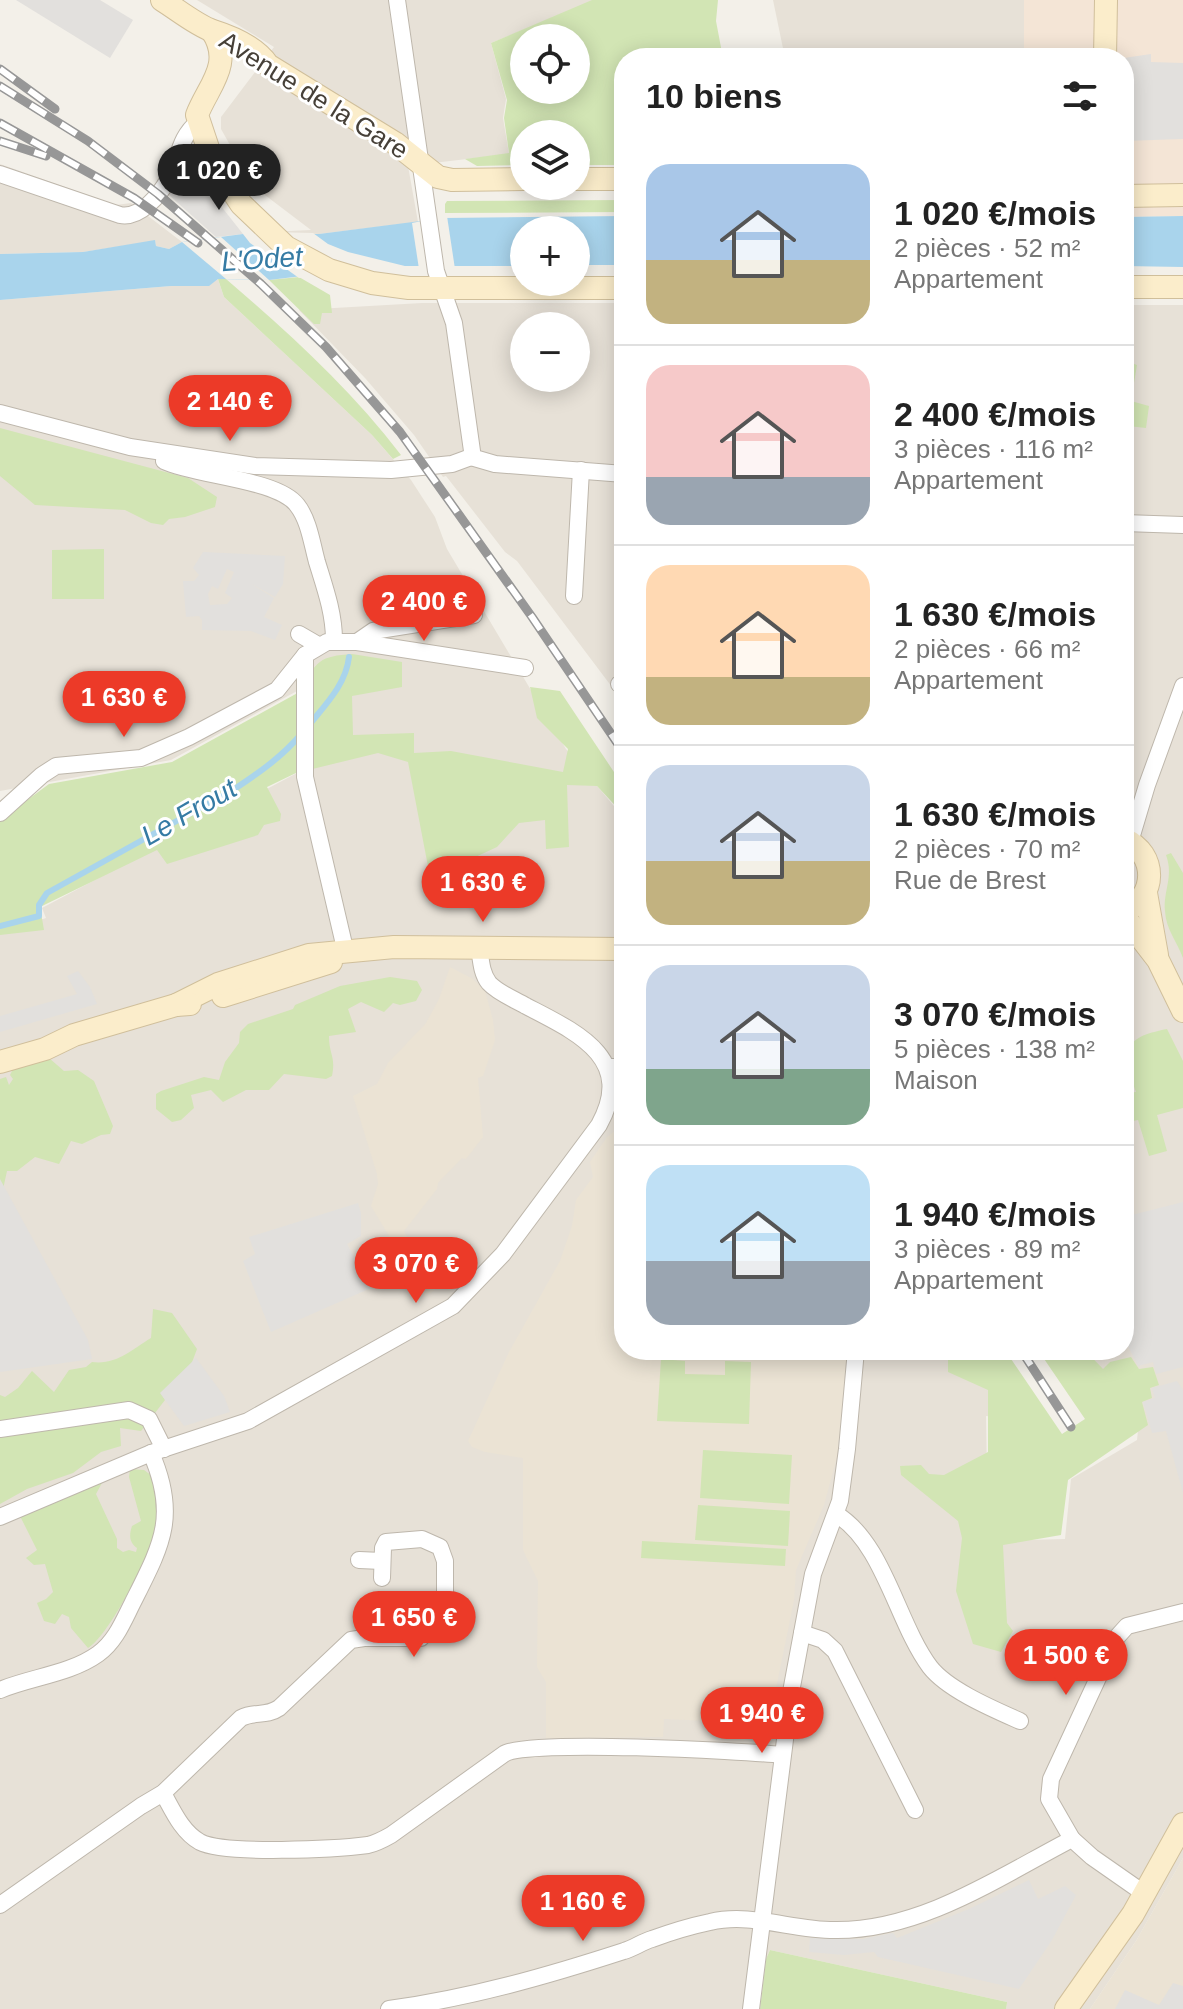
<!DOCTYPE html>
<html lang="fr">
<meta charset="utf-8">
<style>
body{margin:0;font-family:Helvetica,sans-serif;background:#f6f6f6;color:#222;height:100vh;display:flex;flex-direction:column;font-size:30px;white-space:nowrap}
*{box-sizing:border-box;margin:0}
p{font-size:26px;color:#767676}
.icon{flex:none;width:44px;height:44px;fill:none;stroke:currentColor;stroke-width:2;stroke-linecap:round;stroke-linejoin:round}
.map{position:relative;flex:1;overflow:hidden}
.sheet{position:absolute;left:614px;top:48px;width:520px;height:1312px;display:flex;flex-direction:column;background:#fff;border-radius:32px;box-shadow:0 4px 20px #0003}
.sheet>*{flex:none}
.controls{position:absolute;left:510px;top:24px;display:grid;gap:16px}
.controls a{display:grid;place-items:center;width:80px;height:80px;border-radius:50%;background:#fff;box-shadow:0 4px 20px #0003;font-size:40px}
.price{position:absolute;translate:-50% -68px;padding:0 18px;border-radius:28px;background:#ec3a28;color:#fff;font-size:26px;line-height:52px;filter:drop-shadow(0 2px 4px #0008)}
.price::after{content:'';position:absolute;left:50%;top:48px;width:24px;height:18px;margin-left:-12px;background:inherit;clip-path:polygon(0 0,100% 0,50% 100%)}
.price.selected{background:#222;color:#fff}
ul{padding:0;list-style:none}
li{display:flex;align-items:center;gap:24px;height:200px;padding:0 32px}
li+li{border-top:2px solid #e0e0e0}
li span{display:grid;place-items:center;flex:none;width:224px;height:160px;border-radius:24px;color:#555}
li>.icon{margin-inline-start:auto}
span .icon{width:96px;height:96px;fill:#fffc;stroke-width:1}
li b{font-size:34px}
h2{display:flex;justify-content:space-between;align-items:center;height:96px;padding:0 32px;font-size:34px}
.map>svg:first-child{display:block}
</style>
<div class="map">
<svg width="1183" height="2009" viewBox="0 0 1183 2009">
<rect width="100%" height="100%" fill="#f3f0e9"/>
<g fill="#e7e1d7" fill-rule="evenodd">
<path d="M197 0H596L491 43 506 99 503 118 509 154 408 166 418 222 319 234 268 232 311 230 253 186 221 129V117L274 47Z"/>
<path d="M773 0H1024V58H785Z"/>
<path d="M0 164 116 205 131 203 182 242 169 249 156 246 155 241 83 252 0 254Z"/>
<path d="M218 279 224 297 372 435 411 480 435 517 447 549 566 749 624 818V1350H972L1015 1419 986 1416 988 1541 1065 1539 1071 1479 1137 1440 1138 1431 1130 1407 1087 1350H1124V305H1183V1858L1136 1941 1090 2009H1006L1007 2002 770 1950 766 1959 760 2009H0V933L46 918 42 908 297 773V691L171 760 0 791V300L171 286H208Z"/>
<path d="M422 303H624V703L517 561 505 552 446 476 443 477 414 435 365 378 299 310ZM524 326H576V378H524Z"/>
</g>
<path fill="#f4e5d6" d="M1024 0H1183V216L1124 217V58H1024Z"/>
<g fill="#ebe3d4">
<path d="M450 967 473 979 485 991 493 1020 495 1040 483 1076 478 1078 483 1137 466 1159 462 1158 438 1183 437 1189 404 1231 435 1290 425 1296 371 1206 378 1184 377 1174 353 1096 377 1084 388 1063 426 1023 439 999Z"/>
<path d="M624 1124V1350H850L842 1437 838 1441V1453L824 1505 796 1570 794 1600 768 1728 742 1741 732 1722 664 1719 663 1737 546 1738V1682L537 1667 538 1581 523 1550V1458L485 1452 472 1447 468 1441 509 1352 560 1261 572 1226 576 1200 593 1177 590 1162 607 1137Z"/>
<path d="M1183 1858V2009H1090L1136 1941Z"/>
</g>
<g fill="#d2e5b4" fill-rule="evenodd">
<path d="M592 0H718L716 21 723 58H624V165H576V134H524V165L477 166 465 159 509 153 504 118 507 100 491 43ZM524 38H576V90H524Z"/>
<path d="M624 200V212L445 213V204L447 201Z"/>
<path d="M299 277 330 295 332 313H322L320 324H314L269 280Z"/>
<path d="M218 279H226C289 333 350 388 401 455L393 459 372 435 224 297Z"/>
<path d="M1124 360 1137 365 1131 401 1149 406 1146 428 1128 426 1124 447Z"/>
<path d="M0 428 188 478 217 497 215 507 185 517 169 519 163 525 151 523 125 510 35 505 0 476Z"/>
<path d="M104 549V599H52V550Z"/>
<path d="M352 654 402 662V687L352 696 353 735 414 733V753L451 751 563 772 568 749 537 718 530 687 560 691 624 787V815L597 786 567 785 569 847 546 849 545 820 519 823 497 847 469 860 468 870 463 873 464 881 431 882 408 762 378 753 296 773 267 787 281 814 280 821 264 825 258 835 167 864 157 850 40 907 44 930 0 935V820L49 784 172 762 303 690C314 661 321 656 352 654Z"/>
<path d="M1171 853 1183 873V958C1177 941 1166 930 1165 911 1163 891 1174 877 1166 855Z"/>
<path d="M390 977 417 981 422 990 416 1001 400 1005 393 1003 384 1012 361 1002 348 1009 356 1032 329 1036C329 1055 336 1056 332 1076L326 1079 284 1074 269 1090H246L223 1102 211 1090 191 1095 194 1108 181 1120 172 1122 156 1109V1094L161 1091 204 1077 219 1080 225 1062 239 1043 240 1032 248 1024 293 1009 295 1005 340 986Z"/>
<path d="M1167 1029 1183 1061V1108L1157 1115 1167 1151 1149 1156 1138 1120 1124 1123V1093L1136 1092C1123 1050 1121 1038 1167 1029Z"/>
<path d="M49 1058 64 1071 78 1070 94 1081 113 1126 110 1134 101 1135 82 1144 71 1141 59 1164 35 1157 17 1171H7L0 1203V1079L6 1077 9 1085 13 1079 10 1075 14 1067Z"/>
<path d="M153 1309 172 1313 197 1349 188 1373 161 1393 165 1400 141 1431 120 1428 121 1446 101 1452 73 1473 27 1489 0 1504V1395L5 1397 18 1388 32 1371 54 1392 69 1370 86 1367 92 1362C117 1365 131 1350 151 1338Z"/>
<path d="M948 1350H1005L1062 1434 1085 1419 1038 1350H1085L1103 1369 1110 1362 1131 1357 1139 1369 1153 1367 1159 1385 1150 1388 1152 1398 1142 1402 1148 1425 1068 1480 1061 1535 1003 1545 1007 1623 1013 1631 1001 1652 973 1644 956 1591 962 1538 958 1521 901 1475 900 1466 921 1465 929 1474 944 1475 988 1452V1390L948 1372Z"/>
<path d="M661 1359 685 1361V1374L725 1375V1361L751 1362 749 1424 657 1421Z"/>
<path d="M703 1450 792 1455 789 1504 700 1498Z"/>
<path d="M130 1469 144 1470 155 1478C157 1494 160 1511 156 1528 151 1554 109 1636 88 1648L71 1628 69 1617 62 1614 55 1624 44 1621 37 1603 46 1599 53 1592 45 1564 34 1565 26 1558 37 1550 20 1516 103 1481 96 1494 117 1539V1548L123 1552 129 1550 136 1552 137 1548C129 1542 129 1535 132 1526L141 1521 129 1477Z"/>
<path d="M698 1505 790 1511 788 1546 695 1540Z"/>
<path d="M642 1541 786 1549 785 1566 641 1558Z"/>
<path d="M770 1950 1007 2002V2003L1006 2009H760L766 1959Z"/>
</g>
<g fill="#e2e0dd" fill-rule="evenodd">
<path d="M16 0H100L133 20 110 58Z"/>
<path d="M1151 54V62L1183 63V139L1124 141V58Z"/>
<path d="M191 174 198 177 243 234 216 237 169 195 186 175Z"/>
<path d="M203 552 285 556 283 584 275 597 250 583 274 598 264 617 282 625 275 640 251 631 202 630V620L199 616 186 617 183 581H194L199 575 193 568ZM227 569 234 572 225 593 232 598 227 604 210 605 208 594 212 586 218 589Z"/>
<path d="M78 971 90 987 97 1004 0 1032V1016L77 994 67 976Z"/>
<path d="M0 1179 88 1340 92 1359 0 1372Z"/>
<path d="M1183 1202V1367L1156 1374 1153 1362 1138 1366 1124 1338V1217Z"/>
<path d="M358 1203 361 1213V1236L347 1244 371 1288 271 1332 243 1261 255 1254 249 1237Z"/>
<path d="M196 1358 224 1396 230 1412 184 1426 160 1393Z"/>
<path d="M1177 1381 1183 1390V1493L1166 1431 1152 1433 1143 1402 1155 1398 1152 1388Z"/>
<path d="M1029 1880 1038 1899 1065 1886 1076 1895 1052 1940 1019 1989 878 1957 874 1952 844 1955 809 1952 810 1938 863 1939 893 1933 897 1938 969 1909Z"/>
<path d="M1173 1983 1183 1986V2009H1115L1125 1990 1159 2005Z"/>
</g>
<g fill="#a9d4ec">
<path d="M624 216V265H576V230H524V266H386L269 280 218 279 209 286H171L0 300V254L83 252 155 240 156 246 169 249 182 242 243 234H319L444 218Z"/>
<path d="M1183 216V267L1124 266V217Z"/>
</g>
<g fill="#f3f0e9">
<path d="M447 216 455 269H419L412 223Z"/>
<path d="M268 232 313 233 328 244 348 252 413 268 365 270 299 278 250 243 243 234Z"/>
<path d="M221 237 269 280 226 279 182 242Z"/>
</g>
<g fill="none" stroke-linecap="round" stroke-linejoin="round">
<g stroke="#a9d4ec" stroke-width="6">
<path d="M309 725C326 704 346 684 349 657"/>
<path d="M0 926 39 916V905L47 893 236 788C260 772 283 756 302 733"/>
</g>
<defs>
<g id="street">
<path d="M397 0 436 271 454 323 472 451 471 457"/>
<path d="M173 166 212 160"/>
<path d="M0 174 120 215C140 219 160 195 169 178 179 159 179 137 198 122"/>
<path d="M0 413 130 447 255 466 391 470 452 464 471 457"/>
<path d="M471 457 495 464 624 474"/>
<path d="M164 461C196 476 277 479 297 505 309 520 312 544 317 562 325 588 334 613 334 640"/>
<path d="M1124 523 1183 525"/>
<path d="M574 596 581 470"/>
<path d="M299 634 318 645"/>
<path d="M357 642 373 631 474 615"/>
<path d="M305 655V777L346 953"/>
<path d="M619 684 624 686"/>
<path d="M0 813 42 775 56 766 141 758 189 737 277 690 305 655 327 642H357L525 668"/>
<path d="M1130 842 1147 785 1183 686"/>
<path d="M607 1067H624"/>
<path d="M0 1429 129 1410 149 1419 164 1449"/>
<path d="M836 1514C884 1543 897 1623 930 1667 948 1690 993 1709 1020 1721"/>
<path d="M0 1517 151 1453 248 1421 453 1306 503 1254 599 1125C636 1058 576 1032 526 1006 514 999 498 993 489 983 481 973 481 959 479 947"/>
<path d="M359 1560 382 1561"/>
<path d="M802 1633 823 1640 835 1651 915 1810"/>
<path d="M0 1690C31 1677 70 1674 98 1654 115 1642 123 1622 132 1604 161 1546 179 1517 151 1453"/>
<path d="M163 1793C173 1811 182 1832 200 1842 225 1855 337 1849 368 1845 377 1843 384 1839 391 1835L504 1754C527 1739 742 1751 782 1755"/>
<path d="M1072 1839 1049 1799 1051 1779 1117 1637 1127 1626 1183 1612"/>
<path d="M0 1905 141 1806 163 1793 241 1718C254 1711 266 1717 279 1708L351 1640 364 1638H421L445 1609V1561L440 1547 422 1539 386 1542 383 1548 382 1578"/>
<path d="M389 2009C470 1998 547 1976 624 1951 634 1948 642 1942 652 1939 671 1932 691 1926 710 1922 752 1912 794 1931 837 1930 922 1930 999 1877 1072 1839L1092 1857 1145 1894"/>
<path d="M751 2009 791 1692 813 1574 840 1501 847 1449 856 1350"/>
</g>
<g id="secondary">
<path d="M162 0C178 10 196 25 213 31 232 37 256 47 268 65L395 143 438 177 452 180 524 179"/>
<path d="M212 31C234 64 208 86 197 115L212 160 241 204 286 247 329 270 372 283 409 288H624"/>
<path d="M1105 58 1106 0"/>
<path d="M576 179H624"/>
<path d="M1124 196 1183 195"/>
<path d="M1124 287H1183"/>
<path d="M1124 839C1158 854 1157 897 1124 912"/>
<path d="M1146 893 1157 955"/>
<path d="M1124 916 1158 960 1183 1011"/>
<path d="M223 996 331 962"/>
<path d="M176 1005 218 984 309 955 394 947 624 949"/>
<path d="M0 1062 45 1049 74 1035 176 1005 190 1004"/>
<path d="M1066 2009 1133 1914 1183 1824"/>
</g>
</defs>
<use href="#street" stroke="#beb7ac" stroke-width="18"/>
<use href="#secondary" stroke="#d0bf9b" stroke-width="24"/>
<use href="#street" stroke="#fff" stroke-width="16"/>
<use href="#secondary" stroke="#fbedcb" stroke-width="22"/>
<defs>
<g id="rail">
<path d="M0 69 55 109"/>
<path d="M0 86 88 141 158 194 261 284 326 347 400 432 532 617 624 753"/>
<path d="M0 123 134 198 198 243"/>
<path d="M0 141 46 156"/>
<path d="M1021 1350 1071 1427"/>
</g>
</defs>
<use href="#rail" stroke="#979797" stroke-width="9"/>
<use href="#rail" stroke="#fff" stroke-width="6" stroke-dasharray="18" stroke-linecap="butt"/>
</g>
<g text-anchor="middle" dominant-baseline="central" stroke-width="6" stroke-linejoin="round" paint-order="stroke">
<g font-size="26" fill="#464038" stroke="#fff">
<text transform="translate(314 95) rotate(32)">Avenue de la Gare</text>
</g>
<g font-size="28" font-style="italic" fill="#357ba4" stroke="#fff">
<text transform="translate(262 259) rotate(-4)">L'Odet</text>
<text transform="translate(189 812) rotate(-30)">Le Frout</text>
</g>
</g>
</svg>
<div class="controls">
<a><svg class="icon" aria-label="locate" viewBox="0 0 24 24"><circle cx="12" cy="12" r="6"/><path d="M12 2v4M12 18v4M2 12h4M18 12h4"/></svg></a>
<a><svg class="icon" aria-label="layers" viewBox="0 0 24 24"><path d="M12 4l9 5-9 5-9-5zM3 14l9 5 9-5"/></svg></a>
<a>+</a>
<a>−</a>
</div>
<b class="price selected" style="left:219px;top:212px">1 020 €</b>
<b class="price" style="left:230px;top:443px">2 140 €</b>
<b class="price" style="left:424px;top:643px">2 400 €</b>
<b class="price" style="left:124px;top:739px">1 630 €</b>
<b class="price" style="left:483px;top:924px">1 630 €</b>
<b class="price" style="left:416px;top:1305px">3 070 €</b>
<b class="price" style="left:414px;top:1659px">1 650 €</b>
<b class="price" style="left:1066px;top:1697px">1 500 €</b>
<b class="price" style="left:762px;top:1755px">1 940 €</b>
<b class="price" style="left:583px;top:1943px">1 160 €</b>
<section class="sheet">
<h2>10 biens<svg class="icon" aria-label="filters" viewBox="0 0 24 24"><path d="M4 7h16M4 17h16"/><circle cx="9" cy="7" r="2"/><circle cx="15" cy="17" r="2"/></svg></h2>
<ul>
<li><span style="background:linear-gradient(#a9c7e8 60%,#c2b280 0)"><svg class="icon" aria-label="home" viewBox="0 0 24 24"><path d="M3 11l9-7 9 7M6 9v11h12V9"/></svg></span><div><b>1 020 €/mois</b><p>2 pièces · 52 m²</p><p>Appartement</p></div></li>
<li><span style="background:linear-gradient(#f6c9c9 70%,#9aa5b1 0)"><svg class="icon" aria-label="home" viewBox="0 0 24 24"><path d="M3 11l9-7 9 7M6 9v11h12V9"/></svg></span><div><b>2 400 €/mois</b><p>3 pièces · 116 m²</p><p>Appartement</p></div></li>
<li><span style="background:linear-gradient(#ffd9b3 70%,#c2b280 0)"><svg class="icon" aria-label="home" viewBox="0 0 24 24"><path d="M3 11l9-7 9 7M6 9v11h12V9"/></svg></span><div><b>1 630 €/mois</b><p>2 pièces · 66 m²</p><p>Appartement</p></div></li>
<li><span style="background:linear-gradient(#c9d6e8 60%,#c2b280 0)"><svg class="icon" aria-label="home" viewBox="0 0 24 24"><path d="M3 11l9-7 9 7M6 9v11h12V9"/></svg></span><div><b>1 630 €/mois</b><p>2 pièces · 70 m²</p><p>Rue de Brest</p></div></li>
<li><span style="background:linear-gradient(#c9d6e8 65%,#7fa58c 0)"><svg class="icon" aria-label="home" viewBox="0 0 24 24"><path d="M3 11l9-7 9 7M6 9v11h12V9"/></svg></span><div><b>3 070 €/mois</b><p>5 pièces · 138 m²</p><p>Maison</p></div></li>
<li><span style="background:linear-gradient(#bfe0f5 60%,#9aa5b1 0)"><svg class="icon" aria-label="home" viewBox="0 0 24 24"><path d="M3 11l9-7 9 7M6 9v11h12V9"/></svg></span><div><b>1 940 €/mois</b><p>3 pièces · 89 m²</p><p>Appartement</p></div></li>
</ul>
</section>
</div>
